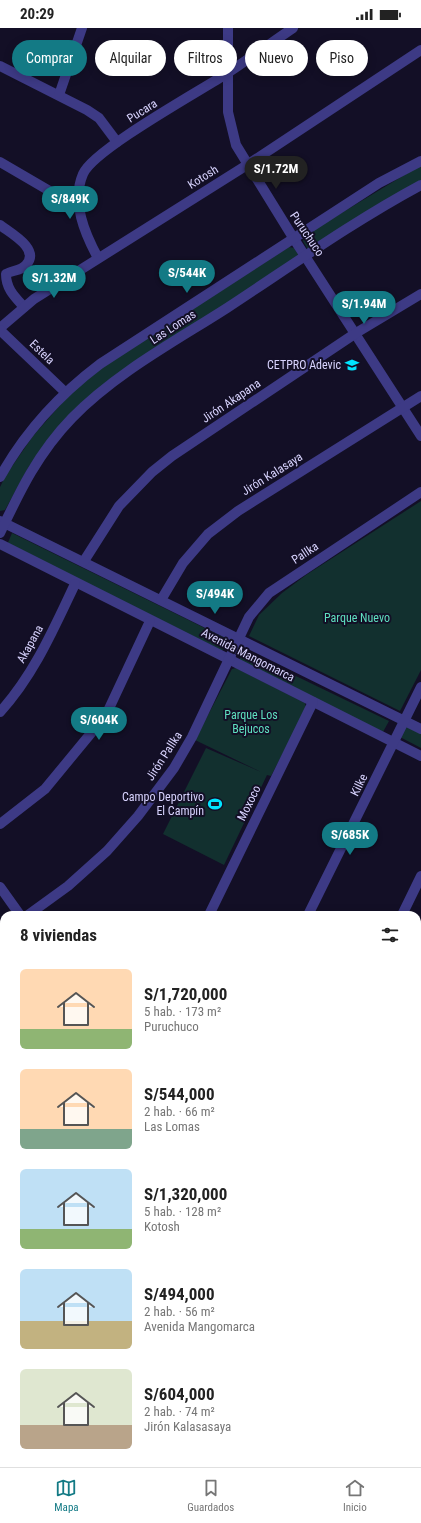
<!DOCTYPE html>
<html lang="es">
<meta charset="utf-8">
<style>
body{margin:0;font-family:"Roboto Condensed",sans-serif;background:#f6f6f6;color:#222;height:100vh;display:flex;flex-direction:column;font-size:15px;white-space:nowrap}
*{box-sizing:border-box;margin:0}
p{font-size:13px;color:#767676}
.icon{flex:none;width:22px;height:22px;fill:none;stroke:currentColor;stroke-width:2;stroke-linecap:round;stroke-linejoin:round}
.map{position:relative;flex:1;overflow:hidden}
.panel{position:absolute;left:0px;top:883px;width:421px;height:556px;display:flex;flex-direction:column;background:#fff;border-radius:12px 12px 0 0;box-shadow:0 2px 10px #0003}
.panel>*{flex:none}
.top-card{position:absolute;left:12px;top:12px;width:397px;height:36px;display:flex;gap:8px}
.price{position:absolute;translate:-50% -34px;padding:0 9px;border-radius:14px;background:#137a85;color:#fff;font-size:13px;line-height:26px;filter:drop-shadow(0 1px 2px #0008)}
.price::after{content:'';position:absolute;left:50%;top:24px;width:12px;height:9px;margin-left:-6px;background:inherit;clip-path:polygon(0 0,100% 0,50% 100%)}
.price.active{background:#222;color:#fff}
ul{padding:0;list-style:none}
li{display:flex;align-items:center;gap:12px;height:100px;padding:0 20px}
li span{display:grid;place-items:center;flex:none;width:112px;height:80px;border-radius:6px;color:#555}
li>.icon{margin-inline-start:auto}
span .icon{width:48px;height:48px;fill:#fffc;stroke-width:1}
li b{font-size:17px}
h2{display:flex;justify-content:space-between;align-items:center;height:48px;padding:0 20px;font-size:17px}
.chip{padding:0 14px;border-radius:18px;background:#fff;box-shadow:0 2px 10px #0003;font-size:14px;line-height:36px}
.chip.active{background:#137a85;color:#fff}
.status{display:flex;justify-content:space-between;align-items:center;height:28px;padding:0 20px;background:#fff;direction:ltr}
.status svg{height:11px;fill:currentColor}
.dock{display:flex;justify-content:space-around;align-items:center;height:56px;border-top:1px solid #e0e0e0;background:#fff;font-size:11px;color:#767676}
.dock a{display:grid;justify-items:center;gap:2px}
.dock .active{color:#137a85}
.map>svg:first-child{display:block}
</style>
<div class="status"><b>20:29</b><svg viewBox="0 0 49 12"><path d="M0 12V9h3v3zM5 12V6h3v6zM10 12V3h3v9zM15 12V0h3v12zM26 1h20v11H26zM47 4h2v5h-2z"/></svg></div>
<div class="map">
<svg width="421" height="1439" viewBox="0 0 421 1439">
<rect width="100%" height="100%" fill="#130f26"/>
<g fill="#12302f">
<path d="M421 137V152L312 220H307L303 213 305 207Z"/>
<path d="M289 219 294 220 298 226 297 230 107 353 29 438 5 482 0 483V459L6 447 33 408 69 367 102 340Z"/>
<path d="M421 473V642L400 683 249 608 259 587 282 565 306 547Z"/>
<path d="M12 505 227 611 228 616 226 621 221 622 7 517Z"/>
<path d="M244 623 389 693 383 704 239 632Z"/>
<path d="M236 640 305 675 306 681 271 748 267 747 224 837 163 806 206 720 261 744 195 712 232 641Z"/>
<path d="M406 698 421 705V720L400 709Z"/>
<path d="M4 907V1261L0 1257V910Z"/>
<path d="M421 1244V1274L417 1282V1252Z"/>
</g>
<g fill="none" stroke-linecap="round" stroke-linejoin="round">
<g stroke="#3d3a85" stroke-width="10">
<path d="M228 0V84L236 117 294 211 421 408"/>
<path d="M0 38 87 82 99 90 117 114"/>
<path d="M59 67 82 0"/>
<path d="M0 134 60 169 79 176"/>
<path d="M0 197C10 205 41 221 26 237 21 243 12 242 6 246 6 261 15 269 24 279"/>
<path d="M98 230C85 206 71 174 83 146 93 122 198 64 226 46 249 31 271 15 293 0"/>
<path d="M0 300 34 271 247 137 421 22"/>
<path d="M0 302 65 364"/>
<path d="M0 449C25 404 59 367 100 336L379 155 421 133"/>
<path d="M0 493C140 562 280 632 421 701"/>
<path d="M0 505C20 463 38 425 72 390 116 345 174 314 227 280 291 238 354 193 421 157"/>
<path d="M0 516 421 728"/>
<path d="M84 533 119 478 152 444 172 428 356 305 421 266"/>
<path d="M161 572 183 535 208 506 238 483 421 368"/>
<path d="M0 684C34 647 54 600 75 556"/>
<path d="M0 796 45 761 106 687 150 593"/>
<path d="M0 859 20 887"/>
<path d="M28 887 68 858 107 823 138 788 174 740 192 709 249 589 269 565 421 464"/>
<path d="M209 887 313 674"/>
<path d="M308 887 421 659"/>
<path d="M402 887 421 848"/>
<path d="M0 905 4 902"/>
<path d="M417 1050 421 1042"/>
<path d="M417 1116 421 1118"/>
<path d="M417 1240 421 1232"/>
<path d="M0 1263 4 1267"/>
<path d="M0 1282 4 1278"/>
<path d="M417 1297 421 1289"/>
<path d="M0 1382 4 1386"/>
<path d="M417 1402 421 1404"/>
<path d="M56 1435 61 1439"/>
<path d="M232 1435 240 1439"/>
<path d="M126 1439 128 1435"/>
<path d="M318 1439 320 1435"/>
<path d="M347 1439 349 1435"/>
</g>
</g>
<defs>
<symbol id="university-bare" viewBox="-9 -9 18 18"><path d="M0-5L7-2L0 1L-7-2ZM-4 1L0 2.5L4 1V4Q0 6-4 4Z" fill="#00e5ff" stroke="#130f26" stroke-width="2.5" paint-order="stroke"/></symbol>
<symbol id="stadium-bare" viewBox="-9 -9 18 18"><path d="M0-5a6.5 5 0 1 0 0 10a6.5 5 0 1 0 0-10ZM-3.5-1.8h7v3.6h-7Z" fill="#00e5ff" stroke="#130f26" stroke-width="2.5" paint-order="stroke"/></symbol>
</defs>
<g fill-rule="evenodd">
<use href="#university-bare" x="342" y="327" width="20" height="20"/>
<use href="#stadium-bare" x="205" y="766" width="20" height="20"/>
</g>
<g text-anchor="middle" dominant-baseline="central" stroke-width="4" stroke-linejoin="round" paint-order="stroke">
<g font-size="12" fill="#d9d4ff" stroke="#130f26">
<text transform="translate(142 83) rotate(-32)">Pucara</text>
<text transform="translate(203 149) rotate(-32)">Kotosh</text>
<text transform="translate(307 206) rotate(56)">Puruchuco</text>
<text transform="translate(173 299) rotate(-33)">Las Lomas</text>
<text transform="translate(42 324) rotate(44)">Estela</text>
<text transform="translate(231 373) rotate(-34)">Jirón Akapana</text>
<text transform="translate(272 446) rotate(-32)">Jirón Kalasaya</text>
<text transform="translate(305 525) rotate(-33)">Pallka</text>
<text transform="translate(30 616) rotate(-61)">Akapana</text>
<text transform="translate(248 627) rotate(27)">Avenida Mangomarca</text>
<text transform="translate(164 728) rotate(-57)">Jirón Pallka</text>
<text transform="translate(359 757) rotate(-64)">Kilke</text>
<text transform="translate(249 775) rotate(-64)">Moxoco</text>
</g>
<g font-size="12" fill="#d9d4ff" stroke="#130f26" text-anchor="end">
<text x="341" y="337">CETPRO Adevic</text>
<text x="204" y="769">Campo Deportivo<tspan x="204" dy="14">El Campín</tspan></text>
</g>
<g font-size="12" fill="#5fe0c0" stroke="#130f26">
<text x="357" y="590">Parque Nuevo</text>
<text x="251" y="687">Parque Los<tspan x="251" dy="14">Bejucos</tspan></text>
</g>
</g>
</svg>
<b class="price active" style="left:276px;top:162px">S/1.72M</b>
<b class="price" style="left:70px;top:192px">S/849K</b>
<b class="price" style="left:187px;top:266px">S/544K</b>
<b class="price" style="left:54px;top:271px">S/1.32M</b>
<b class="price" style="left:364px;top:297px">S/1.94M</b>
<b class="price" style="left:215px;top:587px">S/494K</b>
<b class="price" style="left:99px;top:713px">S/604K</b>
<b class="price" style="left:350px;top:828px">S/685K</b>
<div class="top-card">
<a class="chip active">Comprar</a>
<a class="chip">Alquilar</a>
<a class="chip">Filtros</a>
<a class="chip">Nuevo</a>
<a class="chip">Piso</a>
</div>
<section class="panel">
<h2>8 viviendas<svg class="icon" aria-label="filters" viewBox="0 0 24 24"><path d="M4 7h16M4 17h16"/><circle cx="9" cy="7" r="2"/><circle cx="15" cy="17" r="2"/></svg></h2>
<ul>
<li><span style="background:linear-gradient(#ffd9b3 75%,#8fb573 0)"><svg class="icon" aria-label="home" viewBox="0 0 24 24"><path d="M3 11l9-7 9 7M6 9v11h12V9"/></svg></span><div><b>S/1,720,000</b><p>5 hab. · 173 m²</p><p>Puruchuco</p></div></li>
<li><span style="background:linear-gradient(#ffd9b3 75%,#7fa58c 0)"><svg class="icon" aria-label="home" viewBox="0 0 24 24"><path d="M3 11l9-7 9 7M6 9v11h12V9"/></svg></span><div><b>S/544,000</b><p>2 hab. · 66 m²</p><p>Las Lomas</p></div></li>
<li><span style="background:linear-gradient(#bfe0f5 75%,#8fb573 0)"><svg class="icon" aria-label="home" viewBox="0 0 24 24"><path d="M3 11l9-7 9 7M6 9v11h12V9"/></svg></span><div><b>S/1,320,000</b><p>5 hab. · 128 m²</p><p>Kotosh</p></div></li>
<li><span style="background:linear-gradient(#bfe0f5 65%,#c2b280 0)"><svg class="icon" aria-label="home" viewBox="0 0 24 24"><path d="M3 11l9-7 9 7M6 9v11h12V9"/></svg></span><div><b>S/494,000</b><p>2 hab. · 56 m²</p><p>Avenida Mangomarca</p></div></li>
<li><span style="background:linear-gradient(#dfe7d0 70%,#b9a48a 0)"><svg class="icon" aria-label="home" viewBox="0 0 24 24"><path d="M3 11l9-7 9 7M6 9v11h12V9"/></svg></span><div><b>S/604,000</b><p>2 hab. · 74 m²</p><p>Jirón Kalasasaya</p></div></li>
</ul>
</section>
</div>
<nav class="dock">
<a class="active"><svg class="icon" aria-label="map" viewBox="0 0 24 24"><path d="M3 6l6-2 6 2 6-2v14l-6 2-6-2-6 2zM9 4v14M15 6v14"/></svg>Mapa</a>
<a><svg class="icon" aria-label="saved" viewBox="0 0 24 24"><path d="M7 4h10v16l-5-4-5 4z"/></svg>Guardados</a>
<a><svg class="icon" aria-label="home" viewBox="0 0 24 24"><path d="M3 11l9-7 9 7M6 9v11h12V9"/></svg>Inicio</a>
</nav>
